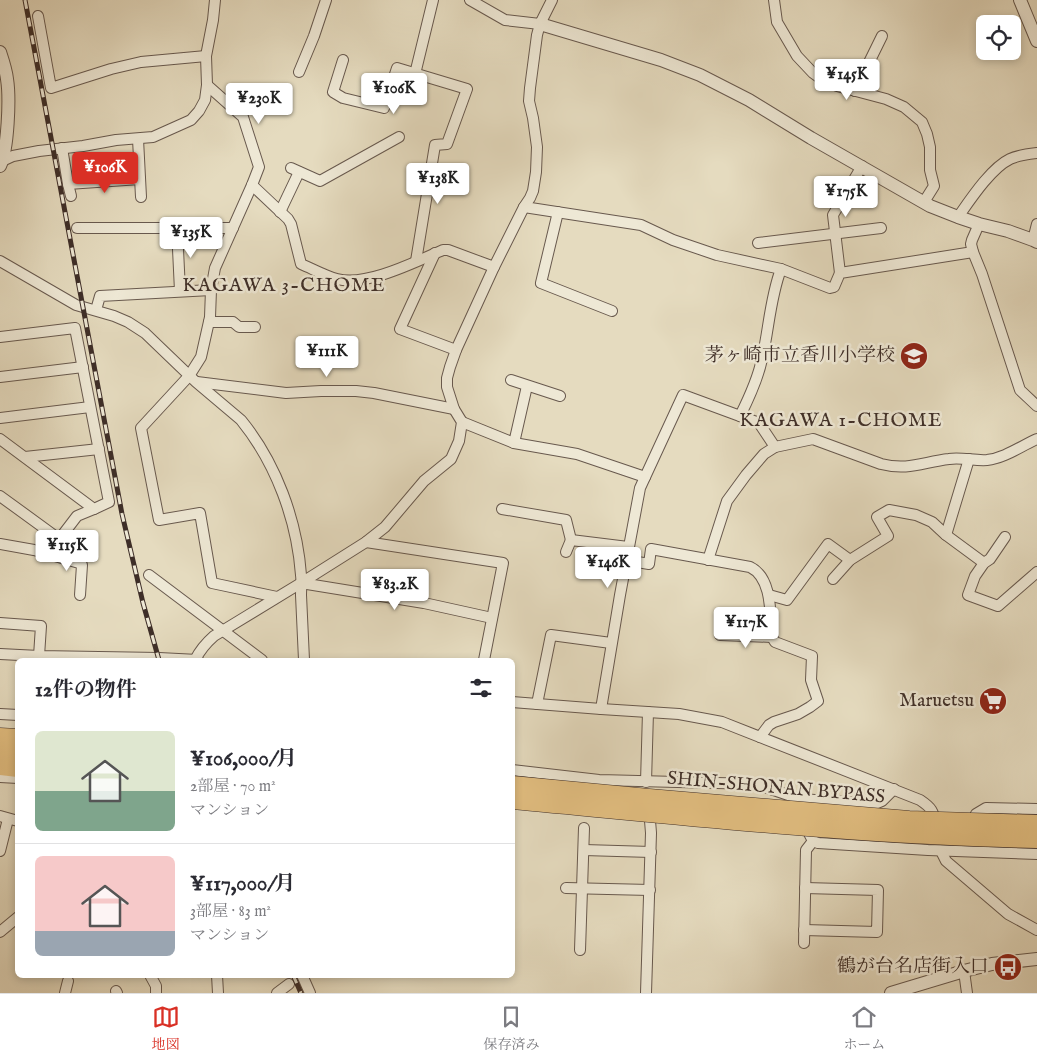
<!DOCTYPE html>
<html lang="ja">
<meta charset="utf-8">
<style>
body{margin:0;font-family:"IM FELL English","Noto Serif JP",serif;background:#f2f2f3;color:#2b2b33;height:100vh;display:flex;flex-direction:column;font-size:19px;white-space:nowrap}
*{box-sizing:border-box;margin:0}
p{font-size:16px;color:#7c7c81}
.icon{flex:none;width:28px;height:28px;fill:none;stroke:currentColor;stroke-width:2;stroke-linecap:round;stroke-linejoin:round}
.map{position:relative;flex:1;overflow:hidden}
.drawer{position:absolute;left:15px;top:658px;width:500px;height:320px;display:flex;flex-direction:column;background:#fff;border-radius:8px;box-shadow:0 2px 8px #0003}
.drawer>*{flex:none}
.controls{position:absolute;left:976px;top:15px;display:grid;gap:10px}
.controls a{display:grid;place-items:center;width:45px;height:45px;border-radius:8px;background:#fff;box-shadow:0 2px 8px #0003;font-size:25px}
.price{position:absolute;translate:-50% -42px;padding:0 11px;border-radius:5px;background:#fff;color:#222;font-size:16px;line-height:32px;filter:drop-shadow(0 1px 2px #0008)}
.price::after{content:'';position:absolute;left:50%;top:30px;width:15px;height:11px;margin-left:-8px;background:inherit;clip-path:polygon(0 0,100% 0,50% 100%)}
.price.on{background:#d93025;color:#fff}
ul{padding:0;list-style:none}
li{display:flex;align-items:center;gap:15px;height:125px;padding:0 20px}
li+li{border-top:1px solid #e1e1e2}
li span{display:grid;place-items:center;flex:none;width:140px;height:100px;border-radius:8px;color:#555}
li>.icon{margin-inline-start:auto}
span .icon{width:60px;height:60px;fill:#fffc;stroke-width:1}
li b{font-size:21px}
h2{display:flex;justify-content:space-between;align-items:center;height:60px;padding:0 20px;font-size:21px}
.tab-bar{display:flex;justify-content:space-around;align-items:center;height:70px;border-top:1px solid #e1e1e2;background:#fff;font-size:14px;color:#7c7c81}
.tab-bar a{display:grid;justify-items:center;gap:2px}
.tab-bar .on{color:#d93025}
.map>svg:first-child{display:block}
</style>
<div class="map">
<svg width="1037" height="993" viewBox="0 0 1037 993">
<rect width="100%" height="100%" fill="#e5dbbf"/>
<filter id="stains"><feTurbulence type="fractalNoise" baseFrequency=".004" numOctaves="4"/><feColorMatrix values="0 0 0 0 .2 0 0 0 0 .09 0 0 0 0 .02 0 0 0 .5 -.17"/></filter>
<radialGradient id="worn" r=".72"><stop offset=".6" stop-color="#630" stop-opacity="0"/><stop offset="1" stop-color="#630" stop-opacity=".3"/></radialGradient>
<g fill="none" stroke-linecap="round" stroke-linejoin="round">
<defs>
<g id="minor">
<path d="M470 0 505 20 540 24"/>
<path d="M774 0 777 22 797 56 813 73 824 81 837 86 886 99 904 107 922 122 927 134 930 147V170L934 186 924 202"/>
<path d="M38 16 51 88 111 69 141 62 206 56"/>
<path d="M343 60 333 92 343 98 384 108 397 68 467 89 447 144 435 145 416 261"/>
<path d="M299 72 314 36 326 0"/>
<path d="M415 74 433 0"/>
<path d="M207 85 243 117 259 167 252 185 215 268 211 290 210 317 201 357 189 376 141 428 159 520 200 513 212 583 277 597"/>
<path d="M855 91 882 36"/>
<path d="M138 139 141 197"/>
<path d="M62 148 68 184 71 196"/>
<path d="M0 162 13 156 39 151 83 146 116 140 153 137 191 120 199 111 205 100 207 85 206 56 213 20 215 0"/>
<path d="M291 168 320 181 399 137"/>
<path d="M68 184 140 179"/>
<path d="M252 185 288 219 291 224 301 264C313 269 325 276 337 279 366 287 415 262 443 250H448L494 267"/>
<path d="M524 207 641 225 673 240 717 255 781 269 830 288 834 287 840 273 973 252"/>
<path d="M280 212 299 172"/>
<path d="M558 212 541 283 612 311"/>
<path d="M958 217C970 200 991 168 1010 159 1019 155 1028 154 1037 153"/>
<path d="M979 224 972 240 971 244 973 252 982 274 1020 390 1037 406"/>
<path d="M77 228H233"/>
<path d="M177 228 180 291"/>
<path d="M1033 240 1037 224"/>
<path d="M758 243 881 228"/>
<path d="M435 253 400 329 456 350"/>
<path d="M0 261 76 305 114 316 128 322 145 333 196 382 241 420C276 463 297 520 301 575 302 582 301 588 301 595 302 616 303 638 304 660"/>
<path d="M840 273 833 215 862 166"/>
<path d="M96 310 100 296 211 290"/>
<path d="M209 322H233L239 327H255"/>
<path d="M0 337 75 328 109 502 94 509 0 439"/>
<path d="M0 377 83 367"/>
<path d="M511 380 560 396"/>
<path d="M197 382 286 393 321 391H356L374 393 454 409"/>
<path d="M740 416C749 398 758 379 762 359 769 329 770 298 781 269"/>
<path d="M0 418 90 407"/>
<path d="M462 422 514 443 577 454 645 477"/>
<path d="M514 443 527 386"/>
<path d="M25 457 99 449"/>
<path d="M0 496 59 539"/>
<path d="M502 509 566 520 571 540"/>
<path d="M946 535 969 459"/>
<path d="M1005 537 990 559 984 563 975 576 968 595 998 606 1037 572"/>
<path d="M366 542 503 563 484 660"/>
<path d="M0 544 34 550 48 554 77 516 94 509"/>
<path d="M566 552 571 540 628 547"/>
<path d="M48 554 79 563 82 565 80 595"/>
<path d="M626 560 649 564 651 549 750 567C773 578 770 616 772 637L775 642 812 656 811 680 818 701 810 707 798 714 774 722 769 725 760 737"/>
<path d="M708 560 727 501 746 475 764 454 775 447 813 439 881 464C908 471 923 462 949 459 961 457 975 461 987 460 1005 458 1021 446 1037 439"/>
<path d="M149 575 262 660"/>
<path d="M833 579 850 560 888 536 877 517 889 510 916 515 932 522 946 535 984 563"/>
<path d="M301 583 424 603 492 618"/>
<path d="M769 595 787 600 828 544 850 560"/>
<path d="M0 623 41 626 39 656"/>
<path d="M720 635 772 637"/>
<path d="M0 654 39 656 159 658 198 660"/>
<path d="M195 660C200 650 206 643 214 636L301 583 366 542 385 527 424 481 451 459 459 441 462 422 454 409 447 387V378L450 367 456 350 494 267 524 207 530 198 533 191 536 172 537 147 533 118 529 101 530 88 537 35 540 24 552 0"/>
<path d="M512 702 601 709 679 714 722 722 920 800C932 808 933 811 936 824"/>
<path d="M537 704 551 635 611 643"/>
<path d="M601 709 620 595 640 488 683 395 759 423 775 447"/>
<path d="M0 714 18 715"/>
<path d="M512 770 599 780 756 784 800 799 875 804 882 801 894 789"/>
<path d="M0 777 18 778"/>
<path d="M646 782 648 712"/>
<path d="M0 816 18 821"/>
<path d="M804 824 813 841 818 843 928 850 1037 854"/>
<path d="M970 825 976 814 986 808 1037 809"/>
<path d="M584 850 651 852"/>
<path d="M0 851 8 819"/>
<path d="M941 851 946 861 1008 914 1037 930"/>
<path d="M566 888 650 890"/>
<path d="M804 930 877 932 878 890 805 888"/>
<path d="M0 932 18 917"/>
<path d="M804 943 806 850 813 841"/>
<path d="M580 950 584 828"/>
<path d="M964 971 967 993"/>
<path d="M150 975 156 986V993"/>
<path d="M217 975 218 993"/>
<path d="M302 975 310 993"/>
<path d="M116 991 117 993"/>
<path d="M65 993 68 981"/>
<path d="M277 993 289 984"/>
<path d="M646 993 651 833 649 808"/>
</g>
<g id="tertiary">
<path d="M1020 0 1037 41"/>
<path d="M540 24 661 60 700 75 749 100 811 138 930 206 958 217 979 224 1008 231 1033 240 1037 242"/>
<path d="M0 52C3 61 6 70 7 79 10 98 8 149 0 166"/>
<path d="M891 993 964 971 992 964 1037 959"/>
</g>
<g id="motorway">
<path d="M0 737 18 738"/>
<path d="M0 752 18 753"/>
<path d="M0 766 18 768"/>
</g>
</defs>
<use href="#minor" stroke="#68594e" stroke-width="12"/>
<use href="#tertiary" stroke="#68594e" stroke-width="14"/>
<use href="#motorway" stroke="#3e2e28" stroke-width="19"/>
<use href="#minor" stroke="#eee8d5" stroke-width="10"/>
<use href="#tertiary" stroke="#eee8d5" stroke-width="12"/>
<use href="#motorway" stroke="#e2be80" stroke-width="18"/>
<defs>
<g id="rail">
<path d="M25 0 122 514 143 603 159 660"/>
<path d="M293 975 301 993"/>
</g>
</defs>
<use href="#rail" stroke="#3e2e28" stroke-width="5"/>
<use href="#rail" stroke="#eee8d5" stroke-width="3" stroke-dasharray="9" stroke-linecap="butt"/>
<defs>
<g id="motorway-bridge">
<path d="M512 785 649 798 909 820 1037 824"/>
<path d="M512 800C687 816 862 836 1037 839"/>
</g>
</defs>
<use href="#motorway-bridge" stroke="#3e2e28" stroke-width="19" stroke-linecap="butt"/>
<use href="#motorway-bridge" stroke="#e2be80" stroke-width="18"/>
</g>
<defs>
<symbol id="school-disc" viewBox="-11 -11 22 22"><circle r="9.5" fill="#8f2418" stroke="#eee8d5"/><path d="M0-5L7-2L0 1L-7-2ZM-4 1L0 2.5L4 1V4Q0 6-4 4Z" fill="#fff"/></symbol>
<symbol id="supermarket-disc" viewBox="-11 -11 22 22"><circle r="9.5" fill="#8f2418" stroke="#eee8d5"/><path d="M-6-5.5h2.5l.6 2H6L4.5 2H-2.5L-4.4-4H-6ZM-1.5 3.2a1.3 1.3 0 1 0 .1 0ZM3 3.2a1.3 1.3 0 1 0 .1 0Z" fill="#fff"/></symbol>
<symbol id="bus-disc" viewBox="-11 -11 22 22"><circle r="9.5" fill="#8f2418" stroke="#eee8d5"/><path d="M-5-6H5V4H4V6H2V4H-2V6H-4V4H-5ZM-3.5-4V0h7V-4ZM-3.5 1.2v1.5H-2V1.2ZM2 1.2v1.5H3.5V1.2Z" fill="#fff"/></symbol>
</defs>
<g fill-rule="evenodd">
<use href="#school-disc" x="898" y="340" width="32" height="32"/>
<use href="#supermarket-disc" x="977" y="685" width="32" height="32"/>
<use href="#bus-disc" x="992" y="951" width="32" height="32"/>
</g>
<g text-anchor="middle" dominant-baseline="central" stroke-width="5" stroke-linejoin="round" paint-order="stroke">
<g font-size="19" fill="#3e2e28" stroke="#eee8d5" text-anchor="end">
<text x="895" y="356">茅ヶ崎市立香川小学校</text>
<text x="974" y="701">Maruetsu</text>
<text x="989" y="967">鶴が台名店街入口</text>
</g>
<g font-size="19" fill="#3e2e28" stroke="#eee8d5">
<text transform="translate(776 788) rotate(5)">SHIN-SHONAN BYPASS</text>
</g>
<g font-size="20" letter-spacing="1" fill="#3e2e28" stroke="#eee8d5">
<text x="284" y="285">KAGAWA 3-CHOME</text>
<text x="841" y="420">KAGAWA 1-CHOME</text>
</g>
</g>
<rect width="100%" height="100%" filter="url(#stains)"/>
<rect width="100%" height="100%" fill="url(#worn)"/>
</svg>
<div class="controls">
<a><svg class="icon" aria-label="locate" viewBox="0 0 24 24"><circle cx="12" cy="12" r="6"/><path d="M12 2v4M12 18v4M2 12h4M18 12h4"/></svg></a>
</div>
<b class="price" style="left:847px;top:101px">¥145K</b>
<b class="price" style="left:394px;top:115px">¥106K</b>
<b class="price" style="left:259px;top:125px">¥230K</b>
<b class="price on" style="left:105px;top:194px">¥106K</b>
<b class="price" style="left:438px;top:205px">¥138K</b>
<b class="price" style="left:846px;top:218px">¥175K</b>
<b class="price" style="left:191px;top:259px">¥135K</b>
<b class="price" style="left:327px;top:378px">¥111K</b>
<b class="price" style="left:67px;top:572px">¥115K</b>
<b class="price" style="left:608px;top:589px">¥146K</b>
<b class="price" style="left:395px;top:611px">¥83.2K</b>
<b class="price" style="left:746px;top:649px">¥117K</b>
<section class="drawer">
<h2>12件の物件<svg class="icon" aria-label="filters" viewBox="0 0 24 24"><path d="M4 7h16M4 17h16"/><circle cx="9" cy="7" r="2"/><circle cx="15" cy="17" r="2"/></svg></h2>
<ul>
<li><span style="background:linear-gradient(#dfe7d0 60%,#7fa58c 0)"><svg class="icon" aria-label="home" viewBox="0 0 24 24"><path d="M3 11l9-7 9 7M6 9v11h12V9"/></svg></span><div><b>¥106,000/月</b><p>2部屋 · 70 m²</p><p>マンション</p></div></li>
<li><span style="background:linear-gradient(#f6c9c9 75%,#9aa5b1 0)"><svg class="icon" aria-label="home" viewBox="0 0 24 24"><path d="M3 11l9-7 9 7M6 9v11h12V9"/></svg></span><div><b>¥117,000/月</b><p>3部屋 · 83 m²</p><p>マンション</p></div></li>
</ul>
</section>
</div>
<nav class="tab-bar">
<a class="on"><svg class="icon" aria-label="map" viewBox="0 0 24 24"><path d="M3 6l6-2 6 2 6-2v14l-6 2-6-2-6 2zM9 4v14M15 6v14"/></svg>地図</a>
<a><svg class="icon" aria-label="saved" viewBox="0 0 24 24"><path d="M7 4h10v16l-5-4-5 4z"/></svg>保存済み</a>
<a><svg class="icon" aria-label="home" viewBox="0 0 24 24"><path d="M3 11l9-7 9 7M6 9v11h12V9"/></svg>ホーム</a>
</nav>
